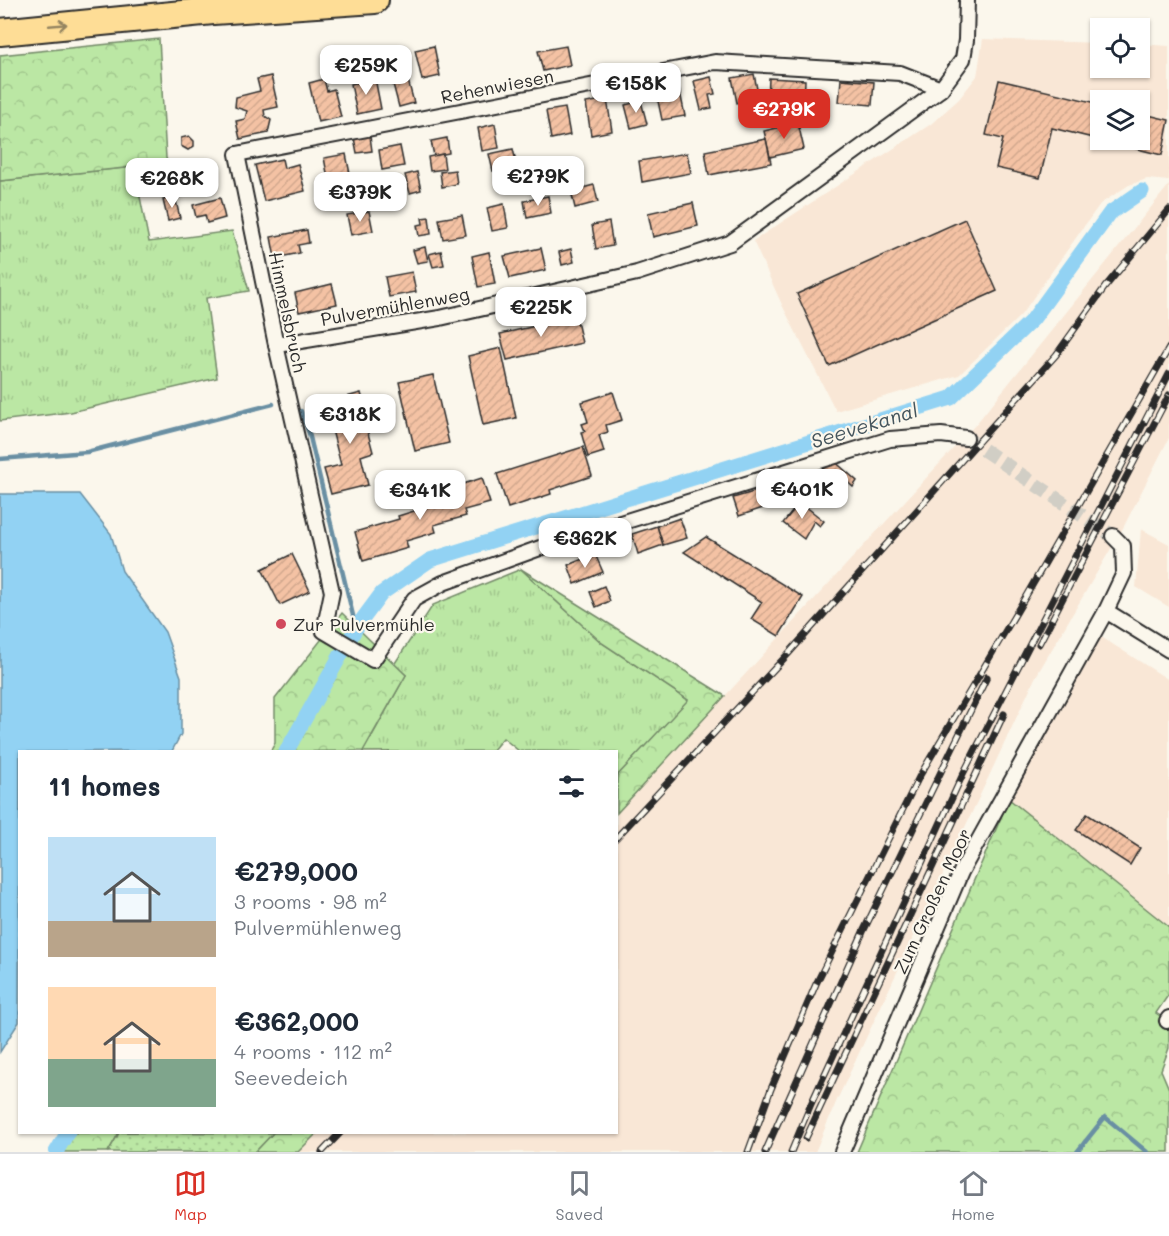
<!DOCTYPE html>
<meta charset="utf-8">
<style>
body{margin:0;font-family:Mali,sans-serif;background:#f6f6f7;color:#1f2937;height:100vh;display:flex;flex-direction:column;font-size:22px;white-space:nowrap}
*{box-sizing:border-box;margin:0}
p{font-size:20px;color:#747a83}
.icon{flex:none;width:33px;height:33px;fill:none;stroke:currentColor;stroke-width:2;stroke-linecap:round;stroke-linejoin:round}
.map{position:relative;flex:1;overflow:hidden}
.details{position:absolute;left:18px;top:750px;width:600px;height:384px;display:flex;flex-direction:column;background:#fff;border-radius:0px;box-shadow:0 2px 4px #0004}
.details>*{flex:none}
.controls{position:absolute;left:1090px;top:18px;display:grid;gap:12px}
.controls a{display:grid;place-items:center;width:60px;height:60px;border-radius:0px;background:#fff;box-shadow:0 2px 4px #0004;font-size:30px}
.price{position:absolute;translate:-50% -51px;padding:0 14px;border-radius:12px;background:#fff;color:#222;font-size:20px;line-height:39px;filter:drop-shadow(0 2px 3px #0008)}
.price::after{content:'';position:absolute;left:50%;top:36px;width:18px;height:14px;margin-left:-9px;background:inherit;clip-path:polygon(0 0,100% 0,50% 100%)}
.price.active{background:#d93025;color:#fff}
ul{padding:0;list-style:none}
li{display:flex;align-items:center;gap:18px;height:150px;padding:0 30px}
li span{display:grid;place-items:center;flex:none;width:168px;height:120px;border-radius:0px;color:#555}
li>.icon{margin-inline-start:auto}
span .icon{width:72px;height:72px;fill:#fffc;stroke-width:1}
li b{font-size:26px}
h2{display:flex;justify-content:space-between;align-items:center;height:72px;padding:0 30px;font-size:26px}
.tabs{display:flex;justify-content:space-around;align-items:center;height:84px;border-top:2px solid #e0e1e3;background:#fff;font-size:16px;color:#747a83}
.tabs a{display:grid;justify-items:center;gap:3px}
.tabs .active{color:#d93025}
.map>svg:first-child{display:block}
</style>
<div class="map">
<svg width="1169" height="1152" viewBox="0 0 1169 1152">
<defs>
<pattern id="grass-tufts" width="24" height="20" patternUnits="userSpaceOnUse" patternTransform="scale(1.5)"><rect width="24" height="20" fill="#bbe7a4"/><path d="M3 7l-1-3M5 7V3M7 7l1-3M15 17l-1-3M17 17v-4M19 17l1-3" fill="none" stroke="#a1c68d"/></pattern>
<pattern id="forest-crowns" width="20" height="18" patternUnits="userSpaceOnUse" patternTransform="scale(1.5)"><rect width="20" height="18" fill="#bbe7a4"/><path d="M2 6a3 3 0 1 1 6 0M12 15a3 3 0 1 1 6 0" fill="none" stroke="#a1c68d"/></pattern>
<pattern id="garden-dots" width="8" height="8" patternUnits="userSpaceOnUse" patternTransform="scale(1.5)"><rect width="8" height="8" fill="#bbe7a4"/><path d="M2 2h.1M6 6h.1" fill="none" stroke="#a1c68d" stroke-width="1.8" stroke-linecap="round"/></pattern>
<pattern id="building-hatch" width="6" height="6" patternUnits="userSpaceOnUse" patternTransform="scale(1.5)"><rect width="6" height="6" fill="#f4c2a4"/><path d="M-1 1l2-2M0 6l6-6M5 7l2-2" fill="none" stroke="#d1a78d"/></pattern>
</defs>
<rect width="100%" height="100%" fill="#fbf7ec"/>
<filter id="ink" filterUnits="userSpaceOnUse"><feTurbulence type="fractalNoise" baseFrequency=".0167" numOctaves="2"/><feDisplacementMap in="SourceGraphic" scale="12" xChannelSelector="R" yChannelSelector="G"/><feConvolveMatrix kernelMatrix="1 2 1 2 8 2 1 2 1" color-interpolation-filters="sRGB"/></filter>
<g filter="url(#ink)">
<g fill="#f9e7d6" fill-rule="evenodd">
<path d="M983 39 1101 43V68H1140V44L1169 46V181L1147 179 1129 185 1100 204 1021 315 959 375 836 411 783 307 753 241 931 124 959 99 977 76ZM1101 100H1140V140H1101Z"/>
<path d="M1169 185V438L1123 528 1035 678 837 1100 815 1152H298L317 1133 616 1132 617 813 976 424Z"/>
<path d="M1141 529 1169 544V607L1136 587Z"/>
<path d="M1095 633 1169 680V927L1009 799Z"/>
</g>
<g fill="url(#grass-tufts)" stroke="#738968" stroke-width="1.5">
<path d="M134 167 149 242 232 231 249 291 206 298 217 378 71 412 0 421V181Z"/>
<path d="M521 569 602 643 689 700 617 776 616 752 519 751 503 738 492 751 363 752 406 675 393 666 433 605Z"/>
</g>
<g fill="url(#forest-crowns)" stroke="#738968" stroke-width="1.5">
<path d="M159 39 166 158 174 178 138 186 134 167 0 181V55Z"/>
<path d="M521 569 725 696 617 813V776L688 700 602 643Z"/>
<path d="M342 613 406 675 363 751 270 752 275 743V699Z"/>
<path d="M1009 799 1169 927V994L1156 1013 1169 1022V1048L1161 1070 1169 1089V1152H857Z"/>
<path d="M62 1133H119L108 1152H52Z"/>
<path d="M273 1133H317L298 1152H255Z"/>
</g>
<path fill="url(#garden-dots)" stroke="#738968" stroke-width="1.5" d="M119 1133V1132L273 1133 255 1152H108Z"/>
<path fill="#92d2f3" stroke="#698fa3" stroke-width="1.5" d="M0 494H80L111 534 122 571 165 632 181 677V734L172 751 20 752 19 1022 0 1052Z"/>
<g fill="none" stroke-linecap="round" stroke-linejoin="round">
<g stroke="#698fa3" stroke-width="4.5">
<path d="M301 411 309 433 356 628"/>
<path d="M0 459 87 452 273 404"/>
<path d="M1077 1152 1105 1117 1147 1152"/>
</g>
<g stroke="#92d2f3" stroke-width="15">
<path d="M286 752 356 628 382 593 430 560 951 398 1033 319 1110 213 1142 191"/>
<path d="M56 1152 68 1132"/>
</g>
</g>
<g fill="url(#building-hatch)" stroke="#2b2b2b" stroke-width="1.5">
<path d="M434 46 440 76 422 80 415 50Z"/>
<path d="M566 46 570 65 543 71 538 51Z"/>
<path d="M754 74 759 99 737 103 732 78Z"/>
<path d="M271 76 278 107 264 110 265 116 271 120 268 133 240 139 236 121 245 119 247 111 235 107 236 97 260 91 257 79Z"/>
<path d="M711 77 715 94 709 95 712 108 701 110 694 81Z"/>
<path d="M375 78 381 109 357 114 351 84Z"/>
<path d="M769 78 805 80 804 103 768 101Z"/>
<path d="M324 79 327 91 334 89 341 117 318 122 309 83Z"/>
<path d="M841 79 874 82 872 105 839 102Z"/>
<path d="M408 80 414 103 399 107 393 84Z"/>
<path d="M999 80 1101 104V140H1140V113L1169 120 1162 155 1052 128 1040 178 996 168 1003 139 986 135Z"/>
<path d="M678 82 685 116 662 120 655 87Z"/>
<path d="M607 99 612 131 591 135 586 103Z"/>
<path d="M641 101 647 124 631 128 625 105Z"/>
<path d="M565 108 570 135 551 139 546 111Z"/>
<path d="M798 123 804 149 770 157 764 131Z"/>
<path d="M495 124 499 148 482 151 478 128Z"/>
<path d="M189 136 194 141V146L188 150 181 146V138Z"/>
<path d="M370 136 372 151 357 153 354 138Z"/>
<path d="M447 138 449 153 434 156 431 141Z"/>
<path d="M766 139 771 163 709 175 705 151Z"/>
<path d="M400 146 404 166 382 170 379 150Z"/>
<path d="M513 149 517 166 493 171 489 154Z"/>
<path d="M687 153 691 173 642 182 639 161Z"/>
<path d="M346 154 350 174 328 178 324 158Z"/>
<path d="M443 154 445 169 430 171 428 157Z"/>
<path d="M282 159 284 168 298 164 305 191 264 201 255 165Z"/>
<path d="M455 170 457 184 442 187 440 172Z"/>
<path d="M417 172 421 190 410 193 405 175Z"/>
<path d="M346 175 350 195 328 200 324 179Z"/>
<path d="M399 179 401 193 386 196 384 181Z"/>
<path d="M594 185 598 202 575 208 571 191Z"/>
<path d="M548 196 551 213 527 218 524 201Z"/>
<path d="M175 197 180 218 168 221 163 200Z"/>
<path d="M220 198 225 218 207 223 205 215 196 217 193 205Z"/>
<path d="M693 203 698 226 653 237 648 213Z"/>
<path d="M504 204 508 228 492 231 487 208Z"/>
<path d="M369 211 373 231 351 235 347 215Z"/>
<path d="M462 215 466 235 443 239 439 219Z"/>
<path d="M429 217 431 234 419 236 417 225 423 224 422 218Z"/>
<path d="M965 219 997 291 829 366 797 294Z"/>
<path d="M609 222 613 246 596 249 592 225Z"/>
<path d="M307 230 309 243 298 245 300 253 275 258 271 237Z"/>
<path d="M425 247 428 261 417 263 413 250Z"/>
<path d="M541 248 546 270 510 278 504 256Z"/>
<path d="M571 249 574 262 562 265 559 252Z"/>
<path d="M441 251 444 265 433 267 429 254Z"/>
<path d="M489 252 495 284 478 287 472 256Z"/>
<path d="M412 272 416 292 389 297 385 277Z"/>
<path d="M332 284 337 304 299 312 295 293Z"/>
<path d="M576 317 582 343 507 360 500 334Z"/>
<path d="M501 348 516 418 483 425 468 356Z"/>
<path d="M433 375 449 443 415 451 399 382Z"/>
<path d="M613 392 622 420 606 425 608 432 599 435 604 452 588 457 581 432 585 431 582 424 588 422 582 402Z"/>
<path d="M361 393 369 421 365 422 373 452 361 456 368 485 331 494 324 469 341 465 332 430 336 429 330 408 340 406 339 399Z"/>
<path d="M583 447 592 476 550 490 551 494 508 508 497 474Z"/>
<path d="M832 459 857 481 853 487 842 477 837 483 841 487 831 498 812 481Z"/>
<path d="M482 478 490 503 464 510 466 516 434 525 436 532 406 541 408 548 363 561 355 532 399 519 398 516 427 507 425 502 459 492 457 486Z"/>
<path d="M764 489 769 506 739 516 733 498Z"/>
<path d="M800 502 824 521 820 526 814 521 804 539 783 523Z"/>
<path d="M680 518 687 538 663 545 657 526Z"/>
<path d="M657 526 663 545 638 554 632 534Z"/>
<path d="M706 537 803 597 779 636 751 619 762 602 684 552Z"/>
<path d="M292 554 310 591 280 605 262 569Z"/>
<path d="M595 554 603 572 575 584 568 565Z"/>
<path d="M604 586 610 601 596 607 590 592Z"/>
<path d="M1087 814 1140 848 1130 865 1076 830Z"/>
</g>
<g fill="none" stroke-linecap="round" stroke-linejoin="round">
<path stroke="#d1cec5" stroke-width="14" stroke-dasharray="14 7" stroke-linecap="butt" d="M966 438 1113 536"/>
<defs>
<g id="minor">
<path d="M941 89 900 73 715 62 237 154 276 345 332 592 324 631 373 660 414 599 443 583 540 548 890 439 941 435 966 438"/>
<path d="M276 345 440 318 637 273 730 243 941 89 963 59 966 40 967 0"/>
<path d="M1106 611 1169 650"/>
<path d="M1167 1021 1169 1018"/>
<path d="M842 1152 961 872 1106 611 1124 573 1123 546 1113 536"/>
</g>
<path id="motorway" d="M0 32 213 11 375 0"/>
</defs>
<use href="#minor" stroke="#2b2b2b" stroke-width="18"/>
<use href="#motorway" stroke="#2b2b2b" stroke-width="30"/>
<use href="#minor" stroke="#fbf7ec" stroke-width="14"/>
<use href="#motorway" stroke="#fedd96" stroke-width="26"/>
<defs>
<g id="rail">
<path d="M1039 644 1169 395"/>
<path d="M616 838 789 653 1056 355 1105 287 1169 210"/>
<path d="M806 1138 1004 714"/>
<path d="M322 1152 341 1132"/>
<path d="M748 1152 771 1089 816 984 919 777 1026 596 1169 348"/>
<path d="M765 1152 863 932 987 677"/>
<path d="M791 1152 811 1104 963 774 1169 374"/>
</g>
</defs>
<use href="#rail" stroke="#2b2b2b" stroke-width="7"/>
<use href="#rail" stroke="#fbf7ec" stroke-width="4.5" stroke-dasharray="14" stroke-linecap="butt"/>
</g>
<defs><path id="oneway-shaft" d="M-6 0H5M1.5-3L5.5 0L1.5 3" fill="none" stroke-width="1.6" stroke-linecap="round" stroke-linejoin="round" transform="scale(1.5)"/></defs>
<use stroke="#948460" href="#oneway-shaft" transform="translate(58 25) rotate(-5)"/>
</g>
<circle fill="#d1495b" stroke="#fbf7ec" stroke-width="2" cx="281" cy="624" r="6"/>
<g text-anchor="middle" dominant-baseline="central" stroke-width="4.5" stroke-linejoin="round" paint-order="stroke">
<g font-size="18" fill="#2b2b2b" stroke="#fbf7ec">
<text transform="translate(497 86) rotate(-11)">Rehenwiesen</text>
<text transform="translate(395 306) rotate(-10)">Pulvermühlenweg</text>
<text transform="translate(288 312) rotate(78)">Himmelsbruch</text>
<text transform="translate(932 901) rotate(-65)">Zum Großen Moor</text>
</g>
<g font-size="18" fill="#2b2b2b" stroke="#fbf7ec" text-anchor="start">
<text x="293" y="624">Zur Pulvermühle</text>
</g>
<g font-size="20" font-style="italic" fill="#45555d" stroke="#fbf7ec">
<text transform="translate(864 425) rotate(-17)">Seevekanal</text>
</g>
</g>
</svg>
<div class="controls">
<a><svg class="icon" aria-label="locate" viewBox="0 0 24 24"><circle cx="12" cy="12" r="6"/><path d="M12 2v4M12 18v4M2 12h4M18 12h4"/></svg></a>
<a><svg class="icon" aria-label="layers" viewBox="0 0 24 24"><path d="M12 4l9 5-9 5-9-5zM3 14l9 5 9-5"/></svg></a>
</div>
<b class="price" style="left:366px;top:96px">€259K</b>
<b class="price" style="left:636px;top:114px">€158K</b>
<b class="price active" style="left:784px;top:140px">€279K</b>
<b class="price" style="left:538px;top:207px">€279K</b>
<b class="price" style="left:172px;top:209px">€268K</b>
<b class="price" style="left:360px;top:223px">€379K</b>
<b class="price" style="left:541px;top:338px">€225K</b>
<b class="price" style="left:350px;top:445px">€318K</b>
<b class="price" style="left:802px;top:520px">€401K</b>
<b class="price" style="left:420px;top:521px">€341K</b>
<b class="price" style="left:585px;top:569px">€362K</b>
<section class="details">
<h2>11 homes<svg class="icon" aria-label="filters" viewBox="0 0 24 24"><path d="M4 7h16M4 17h16"/><circle cx="9" cy="7" r="2"/><circle cx="15" cy="17" r="2"/></svg></h2>
<ul>
<li><span style="background:linear-gradient(#bfe0f5 70%,#b9a48a 0)"><svg class="icon" aria-label="home" viewBox="0 0 24 24"><path d="M3 11l9-7 9 7M6 9v11h12V9"/></svg></span><div><b>€279,000</b><p>3 rooms · 98 m²</p><p>Pulvermühlenweg</p></div></li>
<li><span style="background:linear-gradient(#ffd9b3 60%,#7fa58c 0)"><svg class="icon" aria-label="home" viewBox="0 0 24 24"><path d="M3 11l9-7 9 7M6 9v11h12V9"/></svg></span><div><b>€362,000</b><p>4 rooms · 112 m²</p><p>Seevedeich</p></div></li>
</ul>
</section>
</div>
<nav class="tabs">
<a class="active"><svg class="icon" aria-label="map" viewBox="0 0 24 24"><path d="M3 6l6-2 6 2 6-2v14l-6 2-6-2-6 2zM9 4v14M15 6v14"/></svg>Map</a>
<a><svg class="icon" aria-label="saved" viewBox="0 0 24 24"><path d="M7 4h10v16l-5-4-5 4z"/></svg>Saved</a>
<a><svg class="icon" aria-label="home" viewBox="0 0 24 24"><path d="M3 11l9-7 9 7M6 9v11h12V9"/></svg>Home</a>
</nav>
